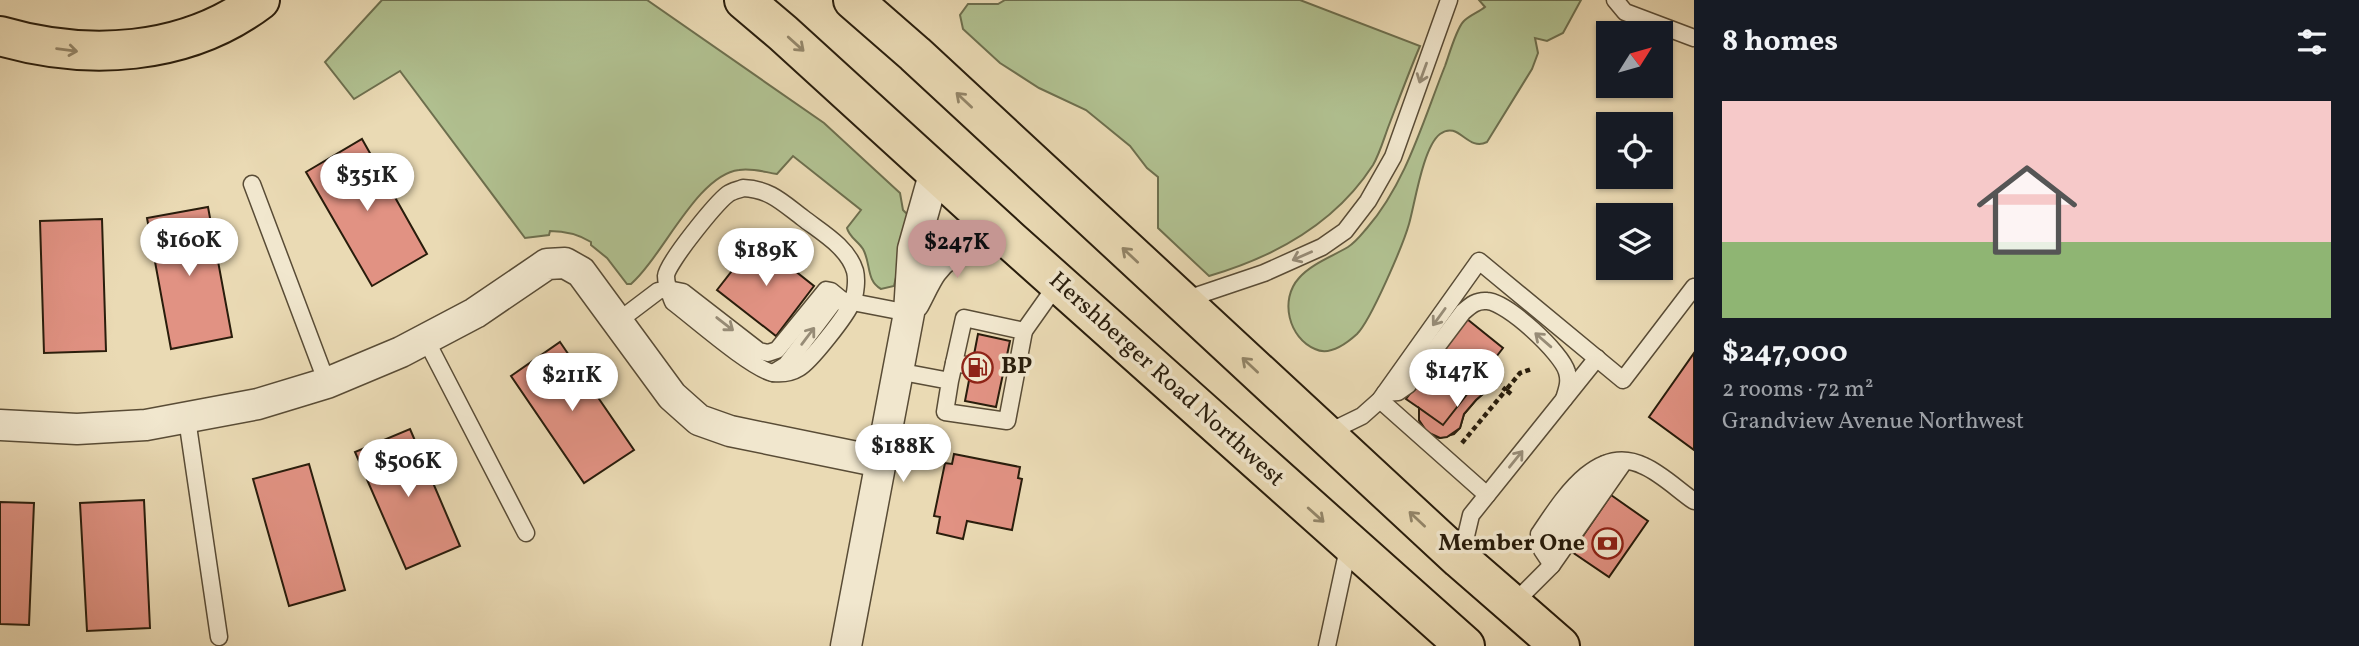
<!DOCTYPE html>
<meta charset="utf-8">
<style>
body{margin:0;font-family:Vollkorn,serif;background:#20242c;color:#f1f3f6;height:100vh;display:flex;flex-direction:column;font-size:26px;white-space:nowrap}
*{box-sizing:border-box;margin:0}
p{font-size:23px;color:#9ea1a6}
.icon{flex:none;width:38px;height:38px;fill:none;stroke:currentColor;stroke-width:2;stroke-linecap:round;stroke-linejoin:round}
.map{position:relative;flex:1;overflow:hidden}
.side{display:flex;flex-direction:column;background:#171b24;width:665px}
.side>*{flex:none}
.needle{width:46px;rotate:53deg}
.buttons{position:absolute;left:1596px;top:21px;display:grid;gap:14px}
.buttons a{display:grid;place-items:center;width:77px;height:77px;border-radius:0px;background:#171b24;box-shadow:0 2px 5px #0004;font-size:35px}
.price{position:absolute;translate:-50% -60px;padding:0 16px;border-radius:24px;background:#fff;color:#222;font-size:23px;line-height:46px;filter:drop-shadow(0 2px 4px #0008)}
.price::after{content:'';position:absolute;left:50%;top:42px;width:21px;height:16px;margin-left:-10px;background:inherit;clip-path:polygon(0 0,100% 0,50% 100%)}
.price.active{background:#c59692;color:#111}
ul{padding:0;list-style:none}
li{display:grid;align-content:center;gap:14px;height:371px;padding:0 28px}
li+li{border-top:2px solid #363941}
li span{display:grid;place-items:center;height:217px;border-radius:0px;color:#555}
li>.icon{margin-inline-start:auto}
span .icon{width:126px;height:126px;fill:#fffc;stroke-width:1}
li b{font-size:30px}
h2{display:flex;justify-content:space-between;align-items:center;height:84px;padding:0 28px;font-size:30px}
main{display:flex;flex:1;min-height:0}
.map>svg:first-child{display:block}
</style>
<main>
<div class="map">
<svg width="1694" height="646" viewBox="0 0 1694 646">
<rect width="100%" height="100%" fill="#eadab4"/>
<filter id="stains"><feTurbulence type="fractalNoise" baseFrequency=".00286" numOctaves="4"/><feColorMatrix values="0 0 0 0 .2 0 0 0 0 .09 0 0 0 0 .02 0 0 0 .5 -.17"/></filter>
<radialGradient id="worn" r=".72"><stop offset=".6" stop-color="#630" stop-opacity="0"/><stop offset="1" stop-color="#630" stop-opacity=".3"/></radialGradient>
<g fill="#b1c191" stroke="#6d6f4e" stroke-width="2">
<path d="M382 0H647L824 123 900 193 903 210 910 217 894 286 881 289C866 281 871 263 863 249 858 241 849 237 847 228L861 210 793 156 777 174C764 172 753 168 739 170 697 175 663 256 631 284H627L607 258 591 245V242C578 234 565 231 550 231L549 235 525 238 400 71 354 99 325 62Z"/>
<path d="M1005 0H1300L1420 46C1409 72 1399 99 1389 125 1384 138 1380 153 1373 165 1335 224 1274 257 1209 276L1158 228V177L1147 168 1130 146 1086 110 1039 88 1000 63 963 29 960 15 968 4H998Z"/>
<path d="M1479 0H1581L1563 33 1547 41 1535 38 1538 53 1532 69 1487 142C1467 152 1459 120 1440 134 1423 147 1415 203 1409 224 1403 245 1371 320 1357 334 1346 344 1329 356 1315 349 1289 338 1279 300 1299 278 1311 264 1333 256 1348 247 1356 242 1361 235 1367 228 1406 183 1423 121 1445 66 1449 55 1456 30 1463 22 1468 16 1479 12 1485 7Z"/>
</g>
<g fill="#e19283" stroke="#291d0c" stroke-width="2">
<path d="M362 139 427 254 372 286 306 172Z"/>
<path d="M208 207 232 337 171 349 147 218Z"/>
<path d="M102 219 106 351 44 353 40 221Z"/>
<path d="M756 240 814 286 776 336 717 290Z"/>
<path d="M1467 319 1503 348 1490 365 1493 370 1491 387 1476 400 1464 414 1460 428 1454 434 1440 438 1433 436 1422 426 1419 420V408L1406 399Z"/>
<path d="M978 334 1010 341 996 407 965 401Z"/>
<path d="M560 342 634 450 584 483 511 376Z"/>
<path d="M1694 353V450L1649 417Z"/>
<path d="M1490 365 1493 370 1491 387 1476 400 1464 414 1460 428 1447 437 1440 438 1427 432 1419 420V408L1443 425Z"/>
<path d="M410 429 460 546 406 569 355 452Z"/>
<path d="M954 454 1020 467 1018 478 1022 479 1012 530 967 521 963 539 937 533 940 517 934 516 945 463 952 464Z"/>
<path d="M309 464 345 590 289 606 253 479Z"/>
<path d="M1611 495 1648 521 1609 577 1572 552Z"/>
<path d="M144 500 150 628 87 631 80 503Z"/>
<path d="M0 502 34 503 29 625 0 624Z"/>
</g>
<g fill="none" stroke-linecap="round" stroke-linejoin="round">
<defs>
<g id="service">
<path d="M1615 0 1625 12 1694 38"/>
<path d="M252 184 327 383"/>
<path d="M743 188C770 189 783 203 803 218 821 232 848 247 855 271 857 279 856 294 852 302 847 315 810 362 799 368 791 373 782 374 773 373 752 369 693 317 673 302 670 294 666 285 666 276 667 263 716 203 728 194 732 191 738 190 743 188Z"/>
<path d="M1184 300 1264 273 1322 247 1345 231 1368 201 1393 157 1449 0"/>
<path d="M617 322 658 291 668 289 683 292 759 351 768 353 777 350 826 290 831 291 842 300 909 313"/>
<path d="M1024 331 1058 283"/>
<path d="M426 340 526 533"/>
<path d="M954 363 972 366"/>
<path d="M897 371 950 381 964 318 1024 331 1007 421 945 412 950 381"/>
<path d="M773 373 786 365 833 303 842 300"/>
<path d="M1385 393 1398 392 1408 385 1463 312C1471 305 1477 300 1487 301 1507 302 1562 353 1567 372 1570 382 1567 389 1564 399"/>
<path d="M1380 400 1487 495"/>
<path d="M187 419 219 637"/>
<path d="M1327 433 1362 416 1380 400 1479 261 1623 380 1694 287"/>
<path d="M1461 557 1471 515 1597 358"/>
<path d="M1553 559 1556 535 1605 464"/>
<path d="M1552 565 1542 550 1539 534C1561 502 1596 442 1644 466 1662 474 1678 490 1694 501"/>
<path d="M1512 605 1552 565 1624 462"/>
<path d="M1327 646 1349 544"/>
</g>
<g id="minor">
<path d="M914 303C920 292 925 280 932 270 950 246 981 233 1010 240"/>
<path d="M0 425 77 429 146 425 258 404 327 383 401 352 475 313 547 264 565 263 581 272 672 396 699 420 730 431 881 462"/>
<path d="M846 646 909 313 913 249 935 171"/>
</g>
<g id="primary">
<path d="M744 0 783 33 1010 240 1465 646"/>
<path d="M853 0 915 54 1460 559 1560 646"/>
<path d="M0 36C86 61 185 57 260 0"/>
</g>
</defs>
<use href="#service" stroke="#594c36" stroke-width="19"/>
<use href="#minor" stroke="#594c36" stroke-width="33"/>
<use href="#primary" stroke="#291d0c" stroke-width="42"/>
<g stroke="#291d0c" stroke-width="4.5" stroke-dasharray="5 3.5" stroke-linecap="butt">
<path d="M1511 394 1506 390 1520 373 1532 369"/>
<path d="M1462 443 1506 390 1484 372"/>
</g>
<use href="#service" stroke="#f1e7ce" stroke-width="16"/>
<use href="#minor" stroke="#f1e7ce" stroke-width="30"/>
<use href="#primary" stroke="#eadab4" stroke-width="38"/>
</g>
<defs><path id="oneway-shaft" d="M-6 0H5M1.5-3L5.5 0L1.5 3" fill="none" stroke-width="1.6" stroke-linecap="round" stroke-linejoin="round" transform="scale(1.75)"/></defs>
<g stroke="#938568">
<use href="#oneway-shaft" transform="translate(796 44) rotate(42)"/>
<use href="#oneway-shaft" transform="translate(67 50) rotate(7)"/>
<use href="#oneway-shaft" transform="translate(964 100) rotate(-137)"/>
<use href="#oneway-shaft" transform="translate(1130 255) rotate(-137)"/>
<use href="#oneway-shaft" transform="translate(1250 365) rotate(-137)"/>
<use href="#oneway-shaft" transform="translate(1316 515) rotate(42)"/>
<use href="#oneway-shaft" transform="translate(1417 519) rotate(-137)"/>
</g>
<g stroke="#978c77">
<use href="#oneway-shaft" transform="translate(1423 73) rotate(110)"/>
<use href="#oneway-shaft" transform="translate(1302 256) rotate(156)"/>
<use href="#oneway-shaft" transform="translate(1439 317) rotate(126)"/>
<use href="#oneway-shaft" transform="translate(725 324) rotate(38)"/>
<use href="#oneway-shaft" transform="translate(808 336) rotate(-53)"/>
<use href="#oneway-shaft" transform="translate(1543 340) rotate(-139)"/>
<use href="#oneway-shaft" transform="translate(1516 459) rotate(-51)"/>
</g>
<defs>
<symbol id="fuel-ring" viewBox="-11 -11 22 22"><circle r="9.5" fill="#f1e7ce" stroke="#8f2418" stroke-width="1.5"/><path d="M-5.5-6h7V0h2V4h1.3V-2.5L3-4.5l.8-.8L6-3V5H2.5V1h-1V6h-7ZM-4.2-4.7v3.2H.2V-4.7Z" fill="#8f2418"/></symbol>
<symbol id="bank-ring" viewBox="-11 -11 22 22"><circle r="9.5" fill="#f1e7ce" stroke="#8f2418" stroke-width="1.5"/><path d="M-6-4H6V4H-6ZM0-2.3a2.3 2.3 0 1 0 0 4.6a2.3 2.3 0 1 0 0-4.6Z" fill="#8f2418"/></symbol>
</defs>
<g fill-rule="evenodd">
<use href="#fuel-ring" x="960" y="350" width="35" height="35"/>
<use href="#bank-ring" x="1590" y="526" width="35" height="35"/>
</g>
<g text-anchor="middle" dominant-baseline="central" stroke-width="7" stroke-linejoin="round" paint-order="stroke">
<g font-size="24" font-weight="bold" fill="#291d0c" stroke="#f1e7ce" text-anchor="start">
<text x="1001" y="367">BP</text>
<text x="1585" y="544" text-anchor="end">Member One</text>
</g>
<g font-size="24" fill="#291d0c" stroke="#f1e7ce">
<text transform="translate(1166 380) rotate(42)">Hershberger Road Northwest</text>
</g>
</g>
<rect width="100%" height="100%" filter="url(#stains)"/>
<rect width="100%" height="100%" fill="url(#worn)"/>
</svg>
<div class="buttons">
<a><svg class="needle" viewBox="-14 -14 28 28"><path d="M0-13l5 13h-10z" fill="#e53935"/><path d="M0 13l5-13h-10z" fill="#9ea1a6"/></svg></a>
<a><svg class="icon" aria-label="locate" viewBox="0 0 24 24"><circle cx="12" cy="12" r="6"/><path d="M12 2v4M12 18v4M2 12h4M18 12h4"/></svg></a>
<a><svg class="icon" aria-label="layers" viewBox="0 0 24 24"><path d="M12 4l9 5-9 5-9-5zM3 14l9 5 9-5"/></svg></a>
</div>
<b class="price" style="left:367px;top:213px">$351K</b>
<b class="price" style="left:189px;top:278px">$160K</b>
<b class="price active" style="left:957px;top:280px">$247K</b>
<b class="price" style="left:766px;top:288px">$189K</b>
<b class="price" style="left:1457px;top:409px">$147K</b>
<b class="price" style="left:572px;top:413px">$211K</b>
<b class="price" style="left:903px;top:484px">$188K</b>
<b class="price" style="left:408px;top:499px">$506K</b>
</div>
<section class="side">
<h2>8 homes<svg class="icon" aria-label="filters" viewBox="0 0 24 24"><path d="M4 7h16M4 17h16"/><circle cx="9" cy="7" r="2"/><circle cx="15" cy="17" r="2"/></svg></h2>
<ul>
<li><span style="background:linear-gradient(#f6c9c9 65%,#8fb573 0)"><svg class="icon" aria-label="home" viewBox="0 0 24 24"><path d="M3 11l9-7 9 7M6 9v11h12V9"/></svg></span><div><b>$247,000</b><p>2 rooms · 72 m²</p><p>Grandview Avenue Northwest</p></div></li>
</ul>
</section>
</main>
